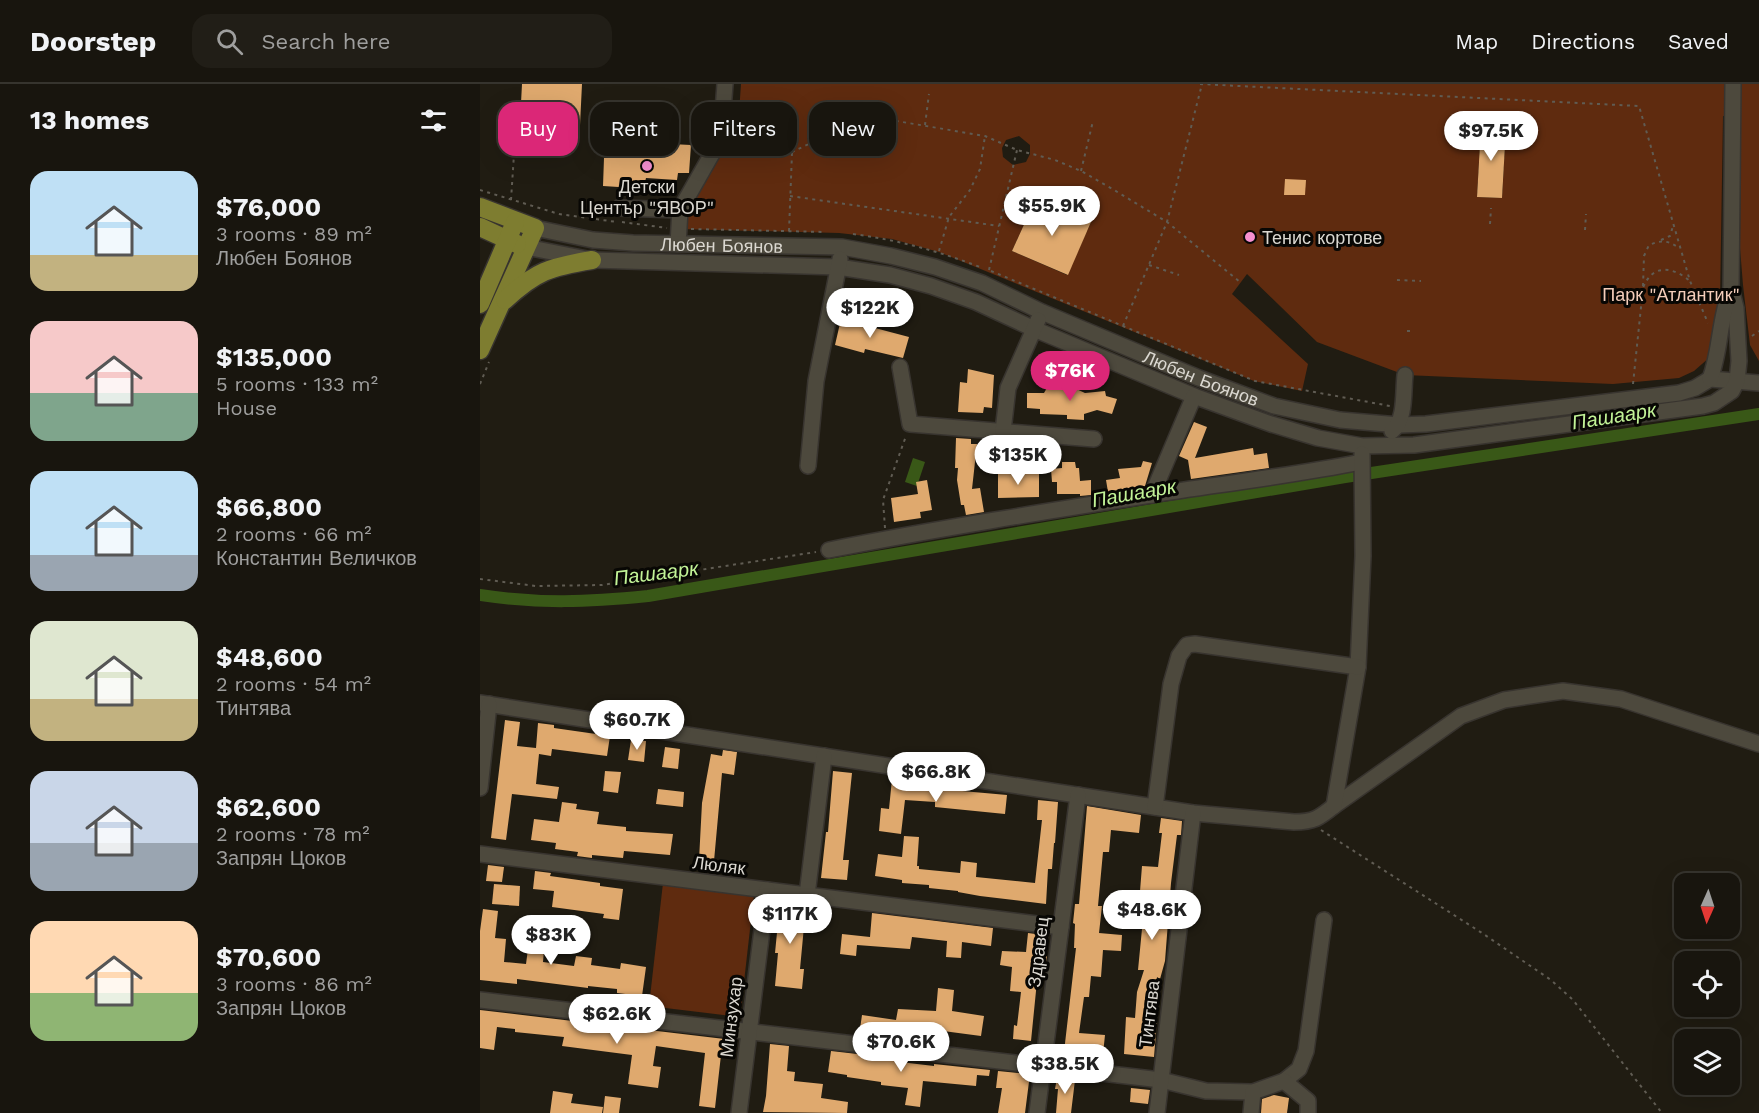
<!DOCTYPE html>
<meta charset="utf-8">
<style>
body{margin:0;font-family:"Work Sans",sans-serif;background:#211e17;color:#f1f3f6;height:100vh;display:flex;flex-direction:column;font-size:22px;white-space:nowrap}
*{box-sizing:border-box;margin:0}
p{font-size:20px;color:#9f9f9e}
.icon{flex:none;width:33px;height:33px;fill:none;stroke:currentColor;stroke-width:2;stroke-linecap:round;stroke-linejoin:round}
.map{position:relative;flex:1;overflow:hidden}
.details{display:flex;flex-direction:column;background:#18150e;width:480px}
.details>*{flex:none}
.banner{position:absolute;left:18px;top:18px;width:570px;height:54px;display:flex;gap:12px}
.needle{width:39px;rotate:183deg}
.buttons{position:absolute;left:1194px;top:789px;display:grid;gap:12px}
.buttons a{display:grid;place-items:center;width:66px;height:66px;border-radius:12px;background:#18150e;box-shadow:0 6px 24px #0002,0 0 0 2px #36342e;font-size:30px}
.price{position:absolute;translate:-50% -51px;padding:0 14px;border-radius:21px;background:#fff;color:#222;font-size:20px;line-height:39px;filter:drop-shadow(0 2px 3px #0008)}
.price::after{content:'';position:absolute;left:50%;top:36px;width:18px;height:14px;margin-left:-9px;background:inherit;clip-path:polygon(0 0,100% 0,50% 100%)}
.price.selected{background:#db2777;color:#fff}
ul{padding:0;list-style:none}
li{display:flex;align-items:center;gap:18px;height:150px;padding:0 30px}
li span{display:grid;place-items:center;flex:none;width:168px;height:120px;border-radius:18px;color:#555}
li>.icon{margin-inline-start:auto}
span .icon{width:72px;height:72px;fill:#fffc;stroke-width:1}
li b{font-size:26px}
h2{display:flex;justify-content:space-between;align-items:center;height:72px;padding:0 30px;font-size:26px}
.chip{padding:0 21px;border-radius:18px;background:#18150e;box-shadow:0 6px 24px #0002,0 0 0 2px #36342e;font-size:21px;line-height:54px}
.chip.selected{background:#db2777;color:#fff}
header{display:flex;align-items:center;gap:36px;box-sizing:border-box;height:84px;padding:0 30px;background:#18150e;border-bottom:2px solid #36342e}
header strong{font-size:28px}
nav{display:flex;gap:33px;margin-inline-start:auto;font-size:21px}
.search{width:420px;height:54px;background:#211e17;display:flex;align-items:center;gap:15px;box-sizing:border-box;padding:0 21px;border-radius:18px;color:#9f9f9e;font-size:22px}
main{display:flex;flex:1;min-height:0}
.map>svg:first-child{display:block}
</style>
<header>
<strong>Doorstep</strong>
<div class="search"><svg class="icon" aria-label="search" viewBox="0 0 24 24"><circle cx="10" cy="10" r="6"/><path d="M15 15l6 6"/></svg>Search here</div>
<nav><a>Map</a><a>Directions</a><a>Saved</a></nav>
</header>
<main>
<section class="details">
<h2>13 homes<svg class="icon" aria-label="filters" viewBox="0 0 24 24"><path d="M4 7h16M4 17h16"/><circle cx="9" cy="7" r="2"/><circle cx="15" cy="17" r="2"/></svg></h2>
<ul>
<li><span style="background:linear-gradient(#bfe0f5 70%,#c2b280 0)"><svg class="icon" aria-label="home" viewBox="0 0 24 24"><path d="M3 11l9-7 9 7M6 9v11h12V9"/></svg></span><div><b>$76,000</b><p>3 rooms · 89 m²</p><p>Любен Боянов</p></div></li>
<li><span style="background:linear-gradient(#f6c9c9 60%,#7fa58c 0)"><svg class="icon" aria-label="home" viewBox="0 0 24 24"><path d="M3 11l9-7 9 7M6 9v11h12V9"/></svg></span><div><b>$135,000</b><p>5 rooms · 133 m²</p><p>House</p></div></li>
<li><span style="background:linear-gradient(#bfe0f5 70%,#9aa5b1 0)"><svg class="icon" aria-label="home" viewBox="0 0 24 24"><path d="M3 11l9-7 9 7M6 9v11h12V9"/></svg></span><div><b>$66,800</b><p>2 rooms · 66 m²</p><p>Константин Величков</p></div></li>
<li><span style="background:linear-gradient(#dfe7d0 65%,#c2b280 0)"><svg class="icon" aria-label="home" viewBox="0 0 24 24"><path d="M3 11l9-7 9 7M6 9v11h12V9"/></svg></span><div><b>$48,600</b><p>2 rooms · 54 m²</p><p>Тинтява</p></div></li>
<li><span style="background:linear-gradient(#c9d6e8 60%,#9aa5b1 0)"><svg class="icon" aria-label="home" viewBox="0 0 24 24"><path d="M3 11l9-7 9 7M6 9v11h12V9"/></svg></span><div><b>$62,600</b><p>2 rooms · 78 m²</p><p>Запрян Цоков</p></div></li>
<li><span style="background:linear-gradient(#ffd9b3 60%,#8fb573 0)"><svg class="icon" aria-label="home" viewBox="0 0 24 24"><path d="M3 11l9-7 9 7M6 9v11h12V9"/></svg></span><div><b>$70,600</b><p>3 rooms · 86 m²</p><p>Запрян Цоков</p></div></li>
</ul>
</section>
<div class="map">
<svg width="1279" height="1029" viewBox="0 0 1279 1029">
<rect width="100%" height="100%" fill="#201c12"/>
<g fill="#5f2b0f" fill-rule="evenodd">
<path d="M261 0H1279V277L1270 261 1263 201 1260 164 1261 32H1243L1240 217 1230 273 1214 287 1199 294 1133 300 925 291 837 258 767 190 752 210 828 280 822 307 774 297 459 168 412 155 359 149 199 145 241 54 257 57ZM1001 42 1026 45 1022 114 997 113ZM539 52 550 61V70L546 78 533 81 523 73 522 64 526 56ZM556 114 611 138 587 191 532 167Z"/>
<path d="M183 799 274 810 260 933 169 922Z"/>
</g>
<path fill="#395817" d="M433 374 445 378 437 402 425 398Z"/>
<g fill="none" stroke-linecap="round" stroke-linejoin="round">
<path stroke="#395817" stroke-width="12" d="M0 511C60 520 108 518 168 512L865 393 1279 330"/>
</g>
<g fill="#dfa96e">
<path d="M42 0H102L100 41 68 39 67 49 59 48V58L39 57Z"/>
<path d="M1001 42 1026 44 1022 114 997 113Z"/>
<path d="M145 51H164V68L191 70V60L211 61 209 89H198L197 96 166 94 165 98 154 97V104L123 102 124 74H144Z"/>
<path d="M805 95 826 96 825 111H804Z"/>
<path d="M556 114 611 138 588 191 532 167Z"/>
<path d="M361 235 429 253 423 274 385 265 384 269 355 261Z"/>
<path d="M488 285 514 291 512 324 504 323 503 329 478 328 480 298 487 299Z"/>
<path d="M571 297 592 309 594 304 605 309 625 307 626 312 637 315 632 330 617 326 604 330V336L587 335V331L560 330V325L547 324V309H564Z"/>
<path d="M714 338 727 343 715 374 773 364 774 371 787 369 789 384 711 395 708 376 699 372Z"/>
<path d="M476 354 491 355V360H497L492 405 500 404 504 428 486 431 484 421H481L477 396 478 384H475Z"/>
<path d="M663 377 672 379 665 402 628 408 626 396 640 394 638 385 661 383Z"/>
<path d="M582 378H595L596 384H599L600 397 611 396V411L600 412V410H577V398H572L571 385 582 384Z"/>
<path d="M518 390H559V413L518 414Z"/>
<path d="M447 396 452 426 440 428 441 434 414 438 411 414 438 410 436 398Z"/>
<path d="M25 636 40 638 37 662 56 664 58 639 74 641V644L130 652 127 672 72 665 71 672 59 670 56 700 79 703 77 715 32 710 26 756 11 754Z"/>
<path d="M151 656 166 657 164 678 148 676Z"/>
<path d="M185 663 200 665 198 685 182 683Z"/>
<path d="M243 666 257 668 254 691 242 689 234 777 219 776 222 719 231 670 242 672Z"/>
<path d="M125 687 141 688 138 709 123 707Z"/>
<path d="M353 687 372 689 363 776H369L367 796 341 794 346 748H348Z"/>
<path d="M412 695 427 697 426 702 527 711 525 730 455 723V718L425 716 421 750 399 747 401 724 409 725Z"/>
<path d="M178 705 204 708 203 723 176 720Z"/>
<path d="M558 716 578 718 575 759H574L572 785H568L566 820 500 812 478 808V807L449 804V801L422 799V796L395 792 398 770 422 773 424 752 439 753 437 782H439V785L480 789 481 777 497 779 496 793 555 799 562 736H557Z"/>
<path d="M82 718 97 720 96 725 119 728 117 740 146 743V747L193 750 190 771 144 767 143 774 112 771V774L97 772 98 768 75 765 76 759 51 756 54 735 79 738Z"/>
<path d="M607 722 661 731 659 749 631 746 629 768H623L618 822H622L619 849 642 851 641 867 623 866 621 893 611 892 609 913H604L599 949 625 951 623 970 584 968 596 864H594L595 840 593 839 595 820H599Z"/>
<path d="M681 734 702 737 701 751H697L691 799 685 877 680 895 677 893 673 935 677 936 674 973 644 970 646 933 655 934 657 908 664 886H658L662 845H657L662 782 678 783 682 749H679Z"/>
<path d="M8 781 24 783 22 798 6 797Z"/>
<path d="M55 787 71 789 70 792 120 799V802L143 805 139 836 123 834 124 830 72 823 74 807 53 805Z"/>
<path d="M14 800 40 802 39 822 12 820Z"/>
<path d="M300 818 326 821 320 885H324L322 905 295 902 298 869H295Z"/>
<path d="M3 825 18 827 15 854 26 855 24 878 46 880 48 865 64 866 63 878 94 882 96 872 112 874 111 881 140 885 141 879 166 883 162 912 137 909V905L108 902V904L37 895V900L0 896V847Z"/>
<path d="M392 829 513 844 511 862 482 858 481 874 466 873 467 857 432 853 430 865 377 861 376 872 360 870 362 850 390 853Z"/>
<path d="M548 849 563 851 562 871H567L565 887H558L551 957 533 955 534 941 537 942 541 908 530 907 532 883 520 881 522 867 546 868Z"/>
<path d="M458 904 474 906 472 927 504 932 501 952 448 945V947L424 944 423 951 380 945 382 931 416 936 418 925 456 927Z"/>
<path d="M0 926 253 956 250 972 241 971 235 1024 219 1022 225 969 176 962 173 982 181 983 178 1004 148 1000 152 971 82 962 84 953 35 948V945L17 943 14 966 0 964Z"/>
<path d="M290 960 309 962 307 987 315 988 314 997 343 1000 341 1014 368 1018 367 1029 283 1028 286 1012Z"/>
<path d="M351 967 421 975 420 978 454 982V980L510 986 509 992 497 991 496 1002 443 997 440 1023 425 1021 428 1004 401 1001V998L367 993V991L348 988Z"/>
<path d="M518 987 550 990 545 1029H518L522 1004H516Z"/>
<path d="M577 994 595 996 591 1029H576L578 1005H575Z"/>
<path d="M651 1004 670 1006 668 1020 650 1018Z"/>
<path d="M73 1007 93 1010 91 1019 123 1023 122 1029H70Z"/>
<path d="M794 1011 809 1014 807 1029H781L782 1015Z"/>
<path d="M125 1012 141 1014 139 1029H123Z"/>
</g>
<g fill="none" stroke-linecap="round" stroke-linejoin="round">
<defs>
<g id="minor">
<path d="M139 124 200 126 198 160"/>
<path d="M200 126 241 54 245 0"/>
<path id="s1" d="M55 144 113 156 153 159 362 163 411 172 455 183 502 199 562 228 719 294 794 322 860 336 919 341 946 340 1199 309 1215 304 1230 295 1279 299"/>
<path d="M46 163 112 176 358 183 410 191 451 202 496 218 554 245 714 312 791 340 838 354 882 362 934 361 1223 322 1234 319 1252 307 1257 297 1259 277 1256 224 1251 205 1253 0"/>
<path d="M420 283 430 340 614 355"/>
<path d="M1230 295C1241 266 1239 234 1251 205"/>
<path d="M523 347 528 304 558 236"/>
<path d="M912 347C926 336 923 308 925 291"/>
<path d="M328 382 336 297 360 175"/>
<path d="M672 411 714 312"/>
<path d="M349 466C455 445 563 428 671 411 741 400 811 392 881 378"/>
<path d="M0 619 713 729 814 738C834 738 839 734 854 722L981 632 1024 616 1083 607 1141 615 1279 660"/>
<path d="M0 704 9 620"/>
<path d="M854 722 878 583 883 472 882 370"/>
<path d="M675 723 691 600 699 572 707 561 715 560 878 583"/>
<path d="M0 770 581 843"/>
<path d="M327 811 344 672"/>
<path d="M0 916 681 996 726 1007 773 1008 804 997 819 985 826 967 844 836"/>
<path d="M804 997 828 1017V1029"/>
<path d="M259 1029 287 806"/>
<path d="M557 1029 598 711"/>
<path d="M677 1029 713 729"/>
<path d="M771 1029 773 1008"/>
</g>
<g id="major">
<path d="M0 123 55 144 0 266"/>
<path d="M0 143 37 160"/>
<path d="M25 216C56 187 70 183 112 176"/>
<path d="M0 220 35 138"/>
</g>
</defs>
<use href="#minor" stroke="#38342f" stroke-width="18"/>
<use href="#major" stroke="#38342f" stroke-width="21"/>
<g stroke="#605c53" stroke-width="2" stroke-dasharray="3 4.5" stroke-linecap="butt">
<path d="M720 0 1159 22 1210 197 1228 239"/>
<path d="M445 41 449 10"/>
<path d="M253 56 312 68 387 32 505 52 537 66 575 76 601 87 634 106 687 138 760 198"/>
<path d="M298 66 307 15"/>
<path d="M601 87 613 37"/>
<path d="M0 106 79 130 137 138"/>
<path d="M310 112 519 142"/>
<path d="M31 116 34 70"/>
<path d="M142 138 187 144"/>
<path d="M1010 140 1011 124"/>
<path d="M211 145 346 148"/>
<path d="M1105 146 1106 130"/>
<path d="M309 147 312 69"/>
<path d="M373 150C418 156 458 167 500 183"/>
<path d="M1181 156 1190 152 1193 142"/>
<path d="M459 167 469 133 490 106 500 85 505 52"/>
<path d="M669 181 699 191"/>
<path d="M509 186 537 66"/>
<path d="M511 187 775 297 910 322"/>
<path d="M917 196 941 197"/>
<path d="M1163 202 1164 172 1169 161C1181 156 1188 156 1199 164"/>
<path d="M643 242 687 138 722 0"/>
<path d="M927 247H932"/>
<path d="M1272 252 1279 247"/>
<path d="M0 300 9 278"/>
<path d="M1153 300 1163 204C1172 180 1192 182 1210 197"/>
<path d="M405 444 403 416 426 352"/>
<path d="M0 495 56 502 122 501 336 468"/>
<path d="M841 746 1002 849 1071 896 1093 916 1182 1029"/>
</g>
<use href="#minor" stroke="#4d493d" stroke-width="15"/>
<use href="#major" stroke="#7e7d30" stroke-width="18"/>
</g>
<g fill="#f690d0" stroke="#080704" stroke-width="2">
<circle cx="167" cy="82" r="6"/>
<circle cx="770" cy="153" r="6"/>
</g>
<g text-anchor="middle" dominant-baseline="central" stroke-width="6" stroke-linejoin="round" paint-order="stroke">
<g font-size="18" fill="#dbd8d1" stroke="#080704">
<text x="167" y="102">Детски<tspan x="167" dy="21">Център "ЯВОР"</tspan></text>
<text x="782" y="153" text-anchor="start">Тенис кортове</text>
</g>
<g font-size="18" fill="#dbd8d1" stroke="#080704">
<text stroke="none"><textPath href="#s1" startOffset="188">Любен Боянов</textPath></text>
<text stroke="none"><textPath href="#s1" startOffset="692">Любен Боянов</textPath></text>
<text transform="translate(239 781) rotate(7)">Люляк</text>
<text transform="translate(558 868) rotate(-83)">Здравец</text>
<text transform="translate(669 930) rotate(-83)">Тинтява</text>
<text transform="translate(251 933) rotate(-83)">Минзухар</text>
</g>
<g font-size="18" fill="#f4cdba" stroke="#080704">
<text x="1191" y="210">Парк "Атлантик"</text>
</g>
<g font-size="20" font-style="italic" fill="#c2f397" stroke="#080704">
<text transform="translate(1134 332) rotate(-9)">Пашаарк</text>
<text transform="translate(654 409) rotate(-10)">Пашаарк</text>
<text transform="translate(176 489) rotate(-7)">Пашаарк</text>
</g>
</g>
</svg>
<div class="buttons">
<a><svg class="needle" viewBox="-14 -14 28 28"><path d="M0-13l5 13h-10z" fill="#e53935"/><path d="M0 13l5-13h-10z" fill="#9f9f9e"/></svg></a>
<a><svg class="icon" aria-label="locate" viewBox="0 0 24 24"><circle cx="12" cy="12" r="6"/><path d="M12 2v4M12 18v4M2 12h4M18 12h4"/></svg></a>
<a><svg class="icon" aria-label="layers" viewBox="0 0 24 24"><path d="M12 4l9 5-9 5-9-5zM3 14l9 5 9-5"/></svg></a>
</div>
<b class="price" style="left:1011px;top:78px">$97.5K</b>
<b class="price" style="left:572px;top:153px">$55.9K</b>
<b class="price" style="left:390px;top:255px">$122K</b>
<b class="price selected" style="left:590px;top:318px">$76K</b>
<b class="price" style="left:538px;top:402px">$135K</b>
<b class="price" style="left:157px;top:667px">$60.7K</b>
<b class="price" style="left:456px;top:719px">$66.8K</b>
<b class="price" style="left:672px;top:857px">$48.6K</b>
<b class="price" style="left:310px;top:861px">$117K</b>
<b class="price" style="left:71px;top:882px">$83K</b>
<b class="price" style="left:137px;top:961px">$62.6K</b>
<b class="price" style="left:421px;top:989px">$70.6K</b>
<b class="price" style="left:585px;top:1011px">$38.5K</b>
<div class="banner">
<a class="chip selected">Buy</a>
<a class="chip">Rent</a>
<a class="chip">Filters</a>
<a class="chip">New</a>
</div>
</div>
</main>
